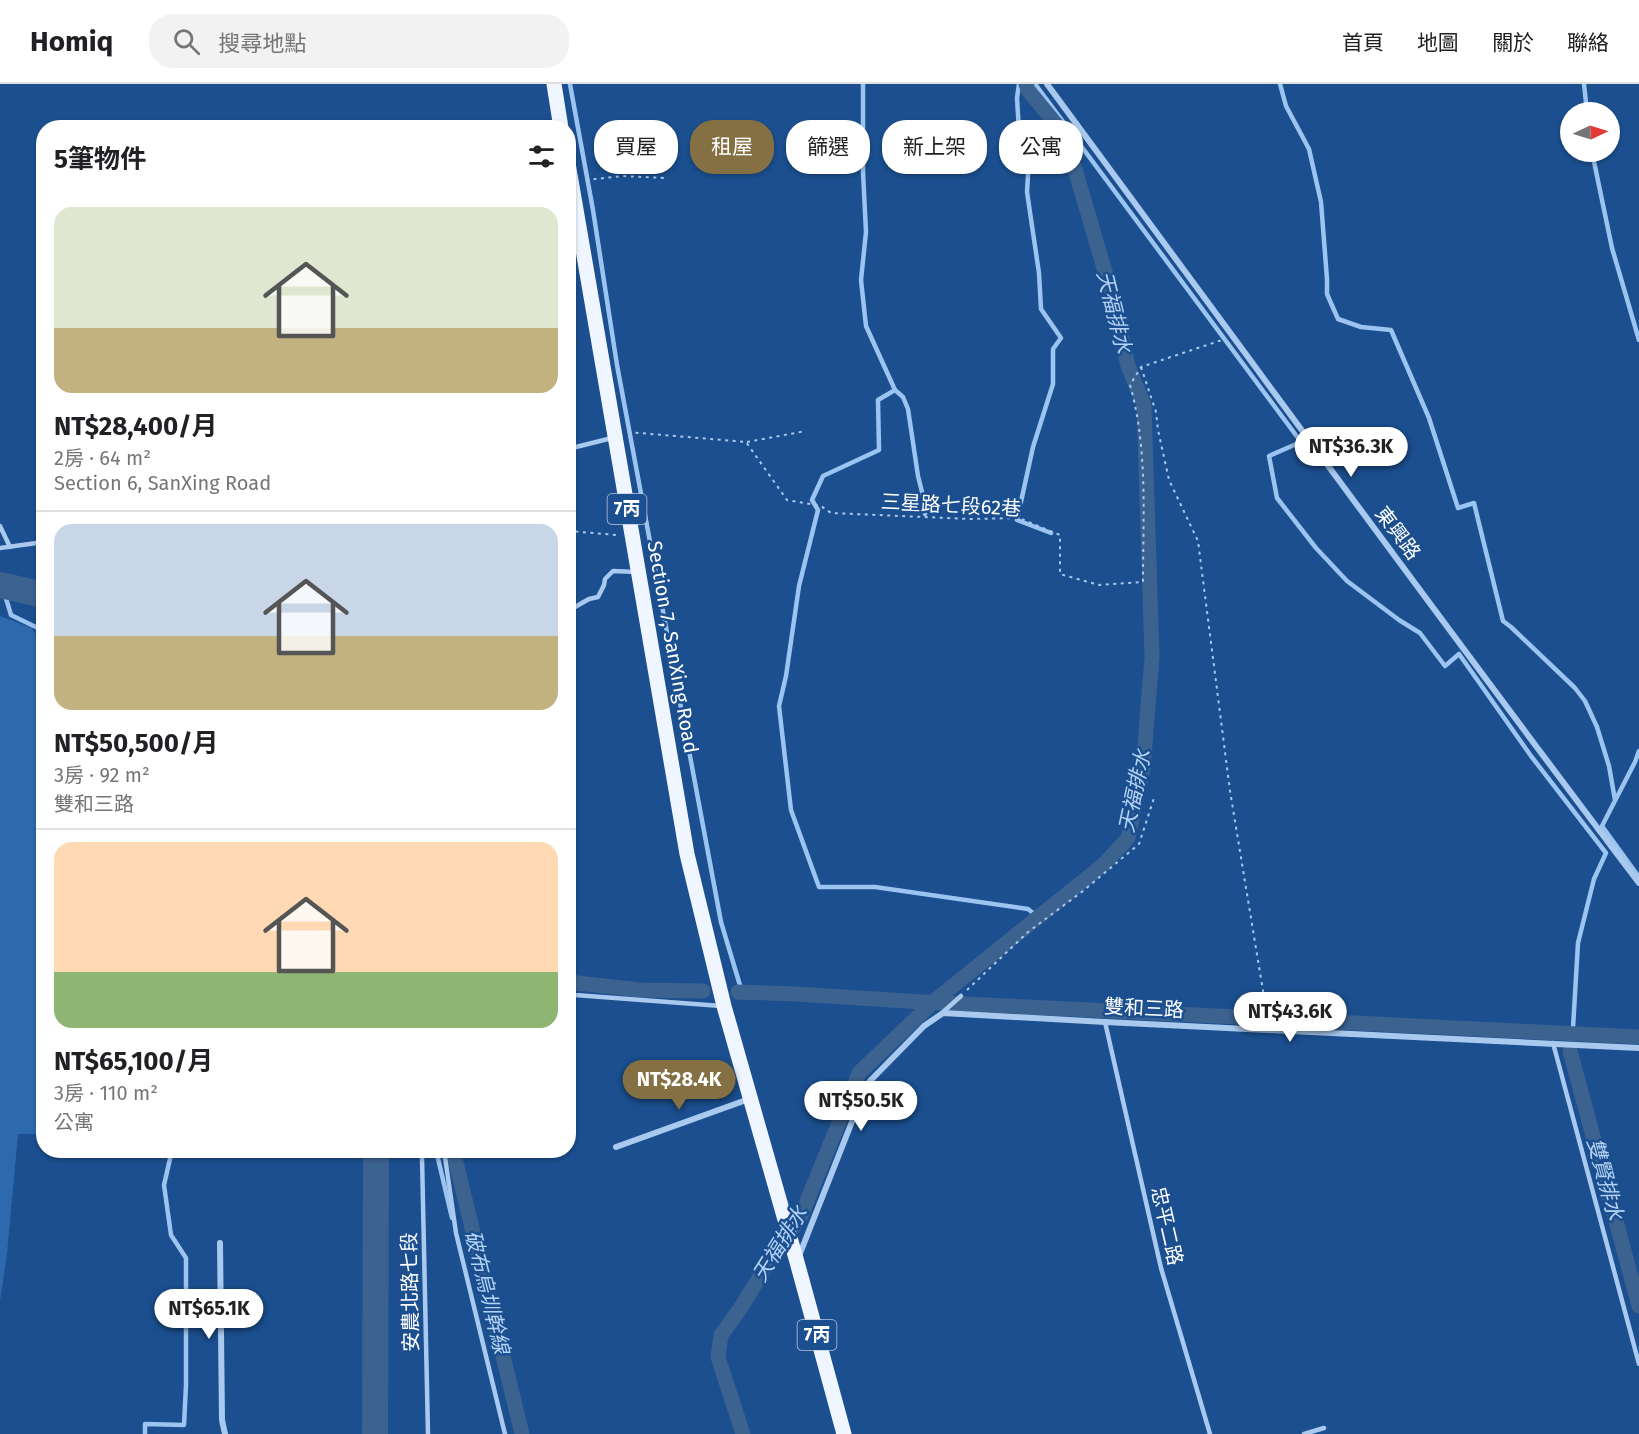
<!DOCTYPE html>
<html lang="zh-TW">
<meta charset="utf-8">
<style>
body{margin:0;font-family:"Fira Sans","Noto Sans TC",sans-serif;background:#f2f2f2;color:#202124;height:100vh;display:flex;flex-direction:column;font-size:22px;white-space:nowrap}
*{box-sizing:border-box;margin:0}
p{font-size:20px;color:#757577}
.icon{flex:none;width:33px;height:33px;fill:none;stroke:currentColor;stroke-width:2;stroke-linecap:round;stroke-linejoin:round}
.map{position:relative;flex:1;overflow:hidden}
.details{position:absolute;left:36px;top:36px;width:540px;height:1038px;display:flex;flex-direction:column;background:#fff;border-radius:24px;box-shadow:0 2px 4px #0004}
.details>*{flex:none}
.top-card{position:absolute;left:594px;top:36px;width:570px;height:54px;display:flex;gap:12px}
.needle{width:39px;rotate:86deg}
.controls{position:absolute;left:1560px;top:18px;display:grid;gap:12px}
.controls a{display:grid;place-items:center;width:60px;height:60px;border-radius:50%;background:#fff;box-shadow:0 2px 4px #0004;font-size:30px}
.price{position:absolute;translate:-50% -51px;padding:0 14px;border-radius:21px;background:#fff;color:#222;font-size:20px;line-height:39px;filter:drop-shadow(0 2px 3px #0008)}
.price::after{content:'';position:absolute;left:50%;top:36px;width:18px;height:14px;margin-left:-9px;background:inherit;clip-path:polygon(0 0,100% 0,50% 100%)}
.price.selected{background:#847042;color:#fff}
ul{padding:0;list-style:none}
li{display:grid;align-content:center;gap:12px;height:318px;padding:0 18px}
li+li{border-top:2px solid #e0e0e0}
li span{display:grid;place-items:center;height:186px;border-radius:18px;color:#555}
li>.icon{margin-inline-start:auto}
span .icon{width:108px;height:108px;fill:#fffc;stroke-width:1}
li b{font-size:26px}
h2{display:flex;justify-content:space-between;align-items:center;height:72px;padding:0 18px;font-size:26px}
.pill{padding:0 21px;border-radius:24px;background:#fff;box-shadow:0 2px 4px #0004;font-size:21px;line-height:54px}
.pill.selected{background:#847042;color:#fff}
header{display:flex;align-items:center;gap:36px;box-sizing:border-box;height:84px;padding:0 30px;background:#fff;border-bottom:2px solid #e0e0e0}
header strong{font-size:28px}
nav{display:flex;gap:33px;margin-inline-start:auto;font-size:21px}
.search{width:420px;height:54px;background:#f2f2f2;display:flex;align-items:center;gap:15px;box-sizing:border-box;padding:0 21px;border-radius:24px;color:#757577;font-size:22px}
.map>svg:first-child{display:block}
</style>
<header>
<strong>Homiq</strong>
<div class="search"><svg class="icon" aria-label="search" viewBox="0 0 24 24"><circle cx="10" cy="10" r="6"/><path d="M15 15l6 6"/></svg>搜尋地點</div>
<nav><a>首頁</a><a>地圖</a><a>關於</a><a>聯絡</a></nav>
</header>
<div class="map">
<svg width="1639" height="1350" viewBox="0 0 1639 1350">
<rect width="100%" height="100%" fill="#1b4f8f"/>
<path fill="#2e69ad" d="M0 532 32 544 44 563 43 1050H18L7 1170 0 1217Z"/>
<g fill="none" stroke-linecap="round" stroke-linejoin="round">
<g stroke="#9cc4f0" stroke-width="4.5">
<path d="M570 0 593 126 617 281 721 838 742 908"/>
<path d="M863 0V88L866 148 861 196 866 242 895 306 878 316 879 366 823 392 812 416 818 426 799 502 786 592 779 622 791 726 819 803H875L1028 825 1038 833"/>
<path d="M1019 0 1017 14 1019 47 1029 74 1027 108 1039 189 1041 225 1061 254 1053 265V300L1033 363 1017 436 1051 449"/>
<path d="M1035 0 1301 358 1269 372 1277 414 1316 464 1347 497 1399 536 1420 549 1445 582 1459 570 1531 672 1606 769 1594 795 1578 859 1573 944"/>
<path d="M1280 0 1286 22 1309 65 1321 118 1327 195V210L1338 235 1361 243 1391 246 1429 334 1458 424 1474 419 1503 537 1511 543 1575 604 1585 617 1597 643 1609 682 1615 716"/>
<path d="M1584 0 1587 28"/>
<path d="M1592 68 1612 164 1639 256"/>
<path d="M895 306 903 313 908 325 918 392 924 416 925 430"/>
<path d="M2 501 11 531 44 547"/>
<path d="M1639 667 1635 678 1602 742 1639 793"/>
<path d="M436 1066 452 1134"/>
<path d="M145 1350V1340L184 1341 186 1301V1174L171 1151 164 1101 172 1066"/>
</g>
<g stroke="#3c6290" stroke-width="15">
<path d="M0 496 2 501"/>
<path d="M568 898 640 906 703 907"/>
<path d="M738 908 795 910 923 918 1259 934"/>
<path d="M1274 935 1639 953"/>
<path d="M1570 967 1639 1222"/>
<path d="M453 1066 522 1350"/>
<path d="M743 1350 718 1273 721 1251 740 1225 776 1166 801 1132 859 989 933 918 1103 781 1128 754 1143 685 1152 573 1144 321 1128 282 1113 215 1065 51 1028 6 1026 0"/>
</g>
<g stroke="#3c6290" stroke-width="26">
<path d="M0 501 44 511"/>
<path d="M375 1350 376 1066"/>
</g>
<g stroke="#a9c9ee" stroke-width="2" stroke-dasharray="3 4.5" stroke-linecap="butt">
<path d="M586 96 623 92 664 94"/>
<path d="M1141 283 1156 328 1158 346 1169 396 1198 457 1230 707 1268 937"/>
<path d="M628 348 746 358 787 416 821 422 831 429 970 435 1019 434 1060 451V490L1099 501 1143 498C1143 433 1148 364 1130 301L1141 283 1222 256"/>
<path d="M747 358 806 347"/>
<path d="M568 447 617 451"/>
<path d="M967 906 1028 848 1083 807 1139 760 1154 714"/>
</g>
<g stroke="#a9c9ee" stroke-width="4.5">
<path d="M568 365 612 354"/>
<path d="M0 442 10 463"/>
<path d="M0 464 44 458"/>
<path d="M568 527 589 515 598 513 604 501 605 495 613 487 636 488"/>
<path d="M568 909 575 911 721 922"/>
<path d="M943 928 961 912"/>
<path d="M1105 938 1161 1184 1210 1350"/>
<path d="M1553 959 1639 1280"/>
<path d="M423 1066 422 1073 428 1350"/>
<path d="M444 1066 456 1149 505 1350"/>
<path d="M1304 1350 1324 1344"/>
</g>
<g stroke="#a9c9ee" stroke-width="6">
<path d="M1047 0C1244 267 1439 535 1639 799"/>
<path d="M616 1063 749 1015"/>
<path d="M220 1159 222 1336 225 1350"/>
<path d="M799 1172 857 1025 870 997 924 942 943 929 1105 938 1639 964"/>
</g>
<g stroke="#f0f6ff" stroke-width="15">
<path d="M554 0 561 44"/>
<path d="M568 79 687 770 724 922 797 1178 844 1350"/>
</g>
</g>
<g text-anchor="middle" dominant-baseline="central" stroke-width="5" stroke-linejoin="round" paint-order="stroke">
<g fill="#1b4f8f" stroke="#bbcadd" stroke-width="1.5">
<rect x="607.5" y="410" width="39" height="30" rx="4.5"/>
<rect x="797.5" y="1236" width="39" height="30" rx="4.5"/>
</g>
<g font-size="18" font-weight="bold" fill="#fff">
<text x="627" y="425">7丙</text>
<text x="817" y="1251">7丙</text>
</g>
<g font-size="20" fill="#fff" stroke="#1b4f8f">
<text transform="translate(951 421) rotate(3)">三星路七段62巷</text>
<text transform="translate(1398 449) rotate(53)">東興路</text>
<text transform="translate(673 563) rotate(80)">Section 7, SanXing Road</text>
<text transform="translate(1144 924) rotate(3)">雙和三路</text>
<text transform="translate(1167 1142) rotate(77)">忠平二路</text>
<text transform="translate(410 1208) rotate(-91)">安農北路七段</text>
</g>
<g font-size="21" font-style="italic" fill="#b5d3f5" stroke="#1b4f8f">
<text transform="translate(1114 228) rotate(76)">天福排水</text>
<text transform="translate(1135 707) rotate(-78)">天福排水</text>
<text transform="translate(1605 1095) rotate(75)">雙賢排水</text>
<text transform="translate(780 1160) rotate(-58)">天福排水</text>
<text transform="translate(487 1208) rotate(76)">破布烏圳幹線</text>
</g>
</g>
</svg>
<div class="controls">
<a><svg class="needle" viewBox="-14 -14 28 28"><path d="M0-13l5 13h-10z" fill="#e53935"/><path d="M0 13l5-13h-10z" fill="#757577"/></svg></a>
</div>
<b class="price" style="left:1351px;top:394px">NT$36.3K</b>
<b class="price" style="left:1290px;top:959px">NT$43.6K</b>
<b class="price selected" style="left:679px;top:1027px">NT$28.4K</b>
<b class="price" style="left:861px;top:1048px">NT$50.5K</b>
<b class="price" style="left:209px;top:1256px">NT$65.1K</b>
<div class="top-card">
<a class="pill">買屋</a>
<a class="pill selected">租屋</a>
<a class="pill">篩選</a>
<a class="pill">新上架</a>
<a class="pill">公寓</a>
</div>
<section class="details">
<h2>5筆物件<svg class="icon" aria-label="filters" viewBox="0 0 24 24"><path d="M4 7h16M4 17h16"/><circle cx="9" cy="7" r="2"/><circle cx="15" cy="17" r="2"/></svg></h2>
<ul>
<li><span style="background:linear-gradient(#dfe7d0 65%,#c2b280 0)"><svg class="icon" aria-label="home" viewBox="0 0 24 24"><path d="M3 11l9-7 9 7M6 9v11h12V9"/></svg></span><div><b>NT$28,400/月</b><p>2房 · 64 m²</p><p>Section 6, SanXing Road</p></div></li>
<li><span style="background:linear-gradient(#c9d6e8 60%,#c2b280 0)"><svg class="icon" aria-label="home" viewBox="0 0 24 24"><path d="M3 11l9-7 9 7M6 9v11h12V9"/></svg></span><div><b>NT$50,500/月</b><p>3房 · 92 m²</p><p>雙和三路</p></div></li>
<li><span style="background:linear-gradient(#ffd9b3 70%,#8fb573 0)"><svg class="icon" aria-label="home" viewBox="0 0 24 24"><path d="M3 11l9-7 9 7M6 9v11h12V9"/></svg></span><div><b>NT$65,100/月</b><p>3房 · 110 m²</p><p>公寓</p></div></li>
</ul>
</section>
</div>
